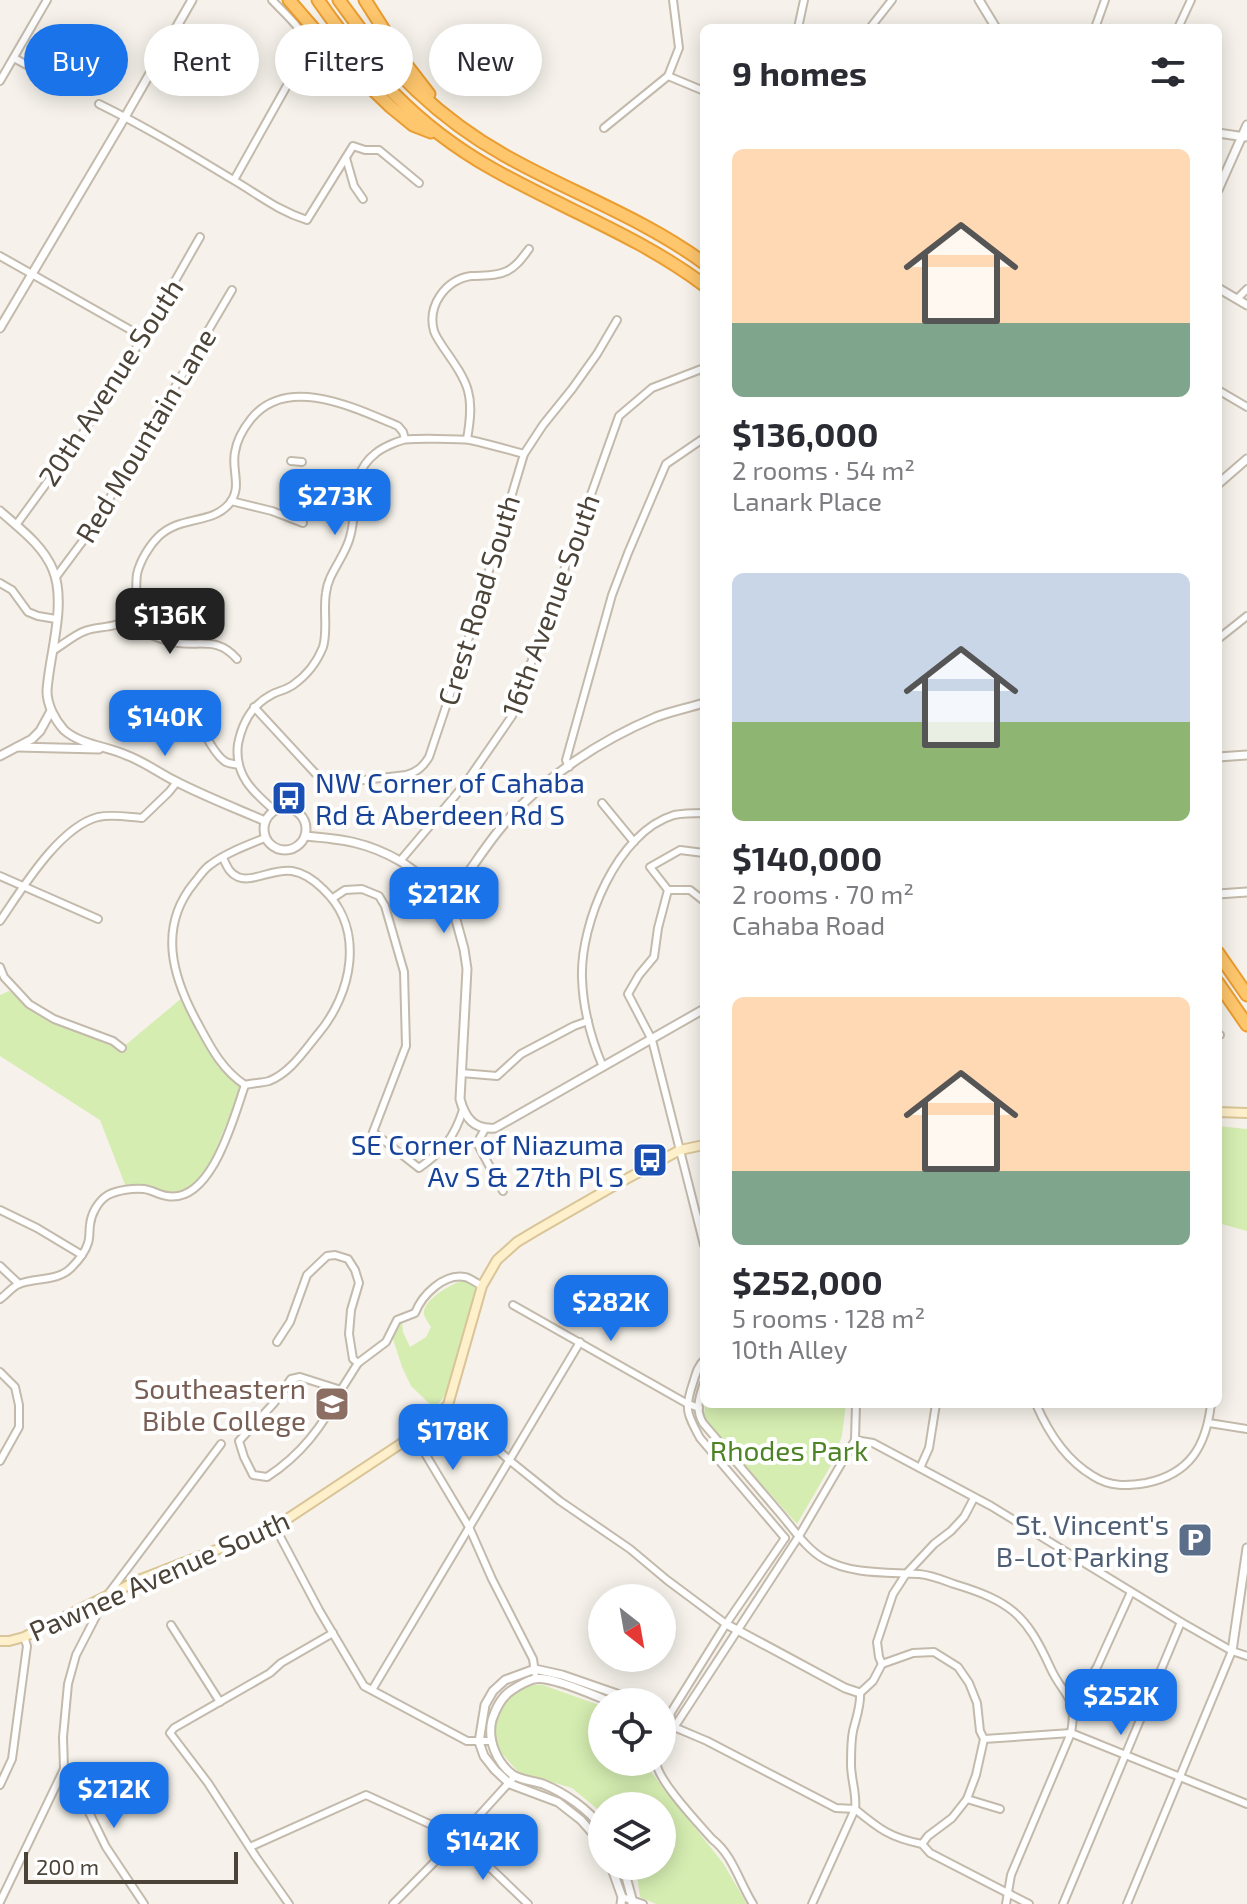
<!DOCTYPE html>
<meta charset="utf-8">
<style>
body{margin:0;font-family:"Exo 2",sans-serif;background:#f7f7f7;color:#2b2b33;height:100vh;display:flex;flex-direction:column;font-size:30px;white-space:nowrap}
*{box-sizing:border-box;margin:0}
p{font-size:26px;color:#7c7c81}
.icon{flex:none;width:44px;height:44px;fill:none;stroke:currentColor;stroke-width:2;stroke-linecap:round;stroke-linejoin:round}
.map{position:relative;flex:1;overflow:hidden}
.drawer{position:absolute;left:700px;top:24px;width:522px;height:1384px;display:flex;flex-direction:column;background:#fff;border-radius:12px;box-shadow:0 4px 20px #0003}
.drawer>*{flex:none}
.hud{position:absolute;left:24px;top:24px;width:556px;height:72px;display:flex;gap:16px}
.needle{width:52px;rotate:149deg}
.controls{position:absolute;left:588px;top:1584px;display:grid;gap:16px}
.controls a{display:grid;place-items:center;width:88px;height:88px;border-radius:50%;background:#fff;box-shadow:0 4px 20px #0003;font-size:40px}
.scale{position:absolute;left:24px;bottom:20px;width:214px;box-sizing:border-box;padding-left:8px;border:4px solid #4b4337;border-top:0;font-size:22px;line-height:28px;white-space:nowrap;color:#4b4337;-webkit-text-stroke:6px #fff;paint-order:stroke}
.price{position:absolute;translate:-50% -68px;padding:0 18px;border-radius:16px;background:#1a73e8;color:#fff;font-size:26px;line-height:52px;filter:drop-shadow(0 2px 4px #0008)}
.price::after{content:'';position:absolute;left:50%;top:48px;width:24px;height:18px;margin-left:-12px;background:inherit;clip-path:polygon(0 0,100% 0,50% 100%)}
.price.active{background:#222;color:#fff}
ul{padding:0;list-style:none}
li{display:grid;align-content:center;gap:16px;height:424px;padding:0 32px}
li span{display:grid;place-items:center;height:248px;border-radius:12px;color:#555}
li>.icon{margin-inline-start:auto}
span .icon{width:144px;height:144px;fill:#fffc;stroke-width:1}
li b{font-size:34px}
h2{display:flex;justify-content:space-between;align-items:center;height:96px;padding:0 32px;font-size:34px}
.pill{padding:0 28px;border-radius:36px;background:#fff;box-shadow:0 4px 20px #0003;font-size:28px;line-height:72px}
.pill.active{background:#1a73e8;color:#fff}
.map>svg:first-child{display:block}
</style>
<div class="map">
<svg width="1247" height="1904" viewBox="0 0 1247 1904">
<rect width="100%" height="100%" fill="#f6f2eb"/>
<g fill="#d5edb1">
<path d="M9 991 32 1009 122 1048 183 997 218 1067 241 1088 206 1173 194 1187 181 1194H168L147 1185 126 1187 100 1120 0 1056V995Z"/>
<path d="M1218 1126 1247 1129V1231L1218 1223Z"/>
<path d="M464 1280 480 1289 449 1389 435 1409 411 1386 402 1367 392 1336 402 1322 403 1332 410 1347 426 1337 431 1327C429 1324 425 1318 424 1315 421 1300 453 1283 464 1280Z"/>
<path d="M705 1404H846L842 1435 834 1460 797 1524 711 1428 704 1415Z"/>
<path d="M527 1684 543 1685 602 1706V1762H651V1772L661 1785 723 1863 747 1904H656L640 1897 637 1875 634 1866H662V1806H602V1813L572 1788 518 1772 500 1751 495 1735V1720L502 1704 512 1693Z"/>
</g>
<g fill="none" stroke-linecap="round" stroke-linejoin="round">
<defs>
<g id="minor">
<path d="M798 28 804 0"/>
<path d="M870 28 892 0"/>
<path d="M1095 28 1105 0"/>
<path d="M1178 28 1191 0"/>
<path d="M14 58 36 70"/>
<path d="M668 76 704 91"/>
<path d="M0 81 47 0"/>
<path d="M99 104C144 126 187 152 230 178 258 194 276 210 307 220L353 146 365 150H379L419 183"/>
<path d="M604 128 668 76 679 48 673 0"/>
<path d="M346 158 354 186 363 199"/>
<path d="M234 180 308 48C305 30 284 13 272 0"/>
<path d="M0 256 143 337"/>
<path d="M1237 299 1247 289"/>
<path d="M1218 390 1247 407"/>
<path d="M467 439C475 394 469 384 443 347 440 342 436 337 434 331 427 306 445 280 471 276 483 275 495 277 507 271 517 266 522 258 529 249"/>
<path d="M291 461 302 462"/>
<path d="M231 501 272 511 303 523"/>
<path d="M16 525 81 436 143 337 200 237"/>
<path d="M56 577 91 530 232 290"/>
<path d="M0 583 12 590 28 612 38 616 56 619"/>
<path d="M124 621C141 630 157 640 178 643 202 646 218 637 237 659"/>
<path d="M1218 639 1247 616"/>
<path d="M54 650C64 644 74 635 85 631 100 625 117 630 129 616 139 604 135 588 137 574 140 561 149 546 158 537 180 515 211 525 229 504 243 487 231 470 235 452 237 439 243 429 251 419 287 374 355 408 398 426L403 432 405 439"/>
<path d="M190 702C195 716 213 755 226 762 230 764 234 764 239 765"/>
<path d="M254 707 315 773 328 781 338 783 406 775C417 772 423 767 429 757L467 644 524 454 543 425 572 389 597 354 617 320"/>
<path d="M569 767 566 760 612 595 628 553 666 464 704 438"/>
<path d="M602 803 634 842"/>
<path d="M274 810C253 792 234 775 238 744 242 724 252 705 271 695 278 691 286 690 293 685 306 676 317 662 323 647 328 631 323 610 326 593 328 573 345 557 350 537 359 507 347 475 376 453 382 448 395 442 403 440 411 438 462 439 470 440 488 444 506 449 524 454"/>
<path d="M223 858C227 866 229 873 238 877 252 883 274 868 292 871 305 873 314 880 323 889 366 929 352 994 318 1034 304 1051 290 1073 269 1081 262 1083 252 1083 245 1085"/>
<path d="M400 861 465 784 512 716 619 416 652 388 704 368"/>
<path d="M0 876 98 919"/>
<path d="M668 890 658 928 654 957 639 975 628 994 652 1040 704 1245"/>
<path d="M668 890 650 867 680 850 704 853"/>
<path d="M668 890H690L704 901"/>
<path d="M333 898 345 890 362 889 379 896 385 906 404 972 406 1046 373 1132 419 1168C443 1151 454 1138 463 1110"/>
<path d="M0 921C22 889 59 827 98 817 112 814 128 817 142 818L169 792 177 782"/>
<path d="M0 967 4 977 29 1004 54 1019 113 1041 122 1048"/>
<path d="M1218 1035H1220"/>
<path d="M603 1067C591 1039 583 1008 582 978 580 924 617 832 674 815 684 813 694 813 704 813"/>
<path d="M461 1073 497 1076 521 1054 574 1026 588 1021"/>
<path d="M245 1085C221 1069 210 1046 197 1022 172 976 158 927 194 883 199 877 204 869 210 865 226 853 247 845 265 838"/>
<path d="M485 1129 477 1143 503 1191"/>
<path d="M0 1210 37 1228 82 1255"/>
<path d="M0 1266 19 1284"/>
<path d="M0 1299C6 1295 12 1287 19 1284 35 1277 57 1282 71 1268 78 1261 85 1253 88 1243 90 1238 89 1231 90 1225 91 1214 98 1201 108 1195 118 1190 133 1188 144 1189 152 1190 159 1195 167 1196 212 1204 234 1116 245 1085"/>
<path d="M513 1305 686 1403 699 1408"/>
<path d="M277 1342 290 1322 307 1275 327 1256 335 1255 348 1259 355 1270 359 1283 351 1310 349 1334 353 1359 358 1363 386 1342 397 1320 415 1313C422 1295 444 1273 465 1277 470 1278 478 1284 482 1286"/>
<path d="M704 1360C697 1367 696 1374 693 1383 684 1409 687 1414 700 1438L785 1538"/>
<path d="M0 1372 15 1387 19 1405V1427L0 1461"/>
<path d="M300 1377 341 1390C323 1426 301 1455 267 1477L253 1475 244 1457 239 1441 274 1403 291 1379Z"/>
<path d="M704 1383C699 1397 695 1410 703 1423 728 1452 753 1482 778 1511 792 1527 806 1549 824 1559 852 1575 888 1572 919 1574 931 1575 943 1580 954 1584 1010 1601 1026 1614 1050 1667 1064 1698 1078 1695 1071 1733L1011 1875 1006 1904"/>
<path d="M341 1390 358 1363"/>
<path d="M1036 1404C1048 1432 1066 1460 1093 1476 1110 1487 1127 1486 1146 1483 1190 1474 1206 1446 1211 1404"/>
<path d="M448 1405 509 1460 560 1501 630 1549 667 1580 726 1624"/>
<path d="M1209 1423 1247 1429"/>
<path d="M414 1435 469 1527 492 1579 533 1659 535 1673"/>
<path d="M855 1440 873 1443 991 1506 1181 1622 1232 1651 1247 1656"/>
<path d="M920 1468 929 1448 936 1404"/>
<path d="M275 1527 319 1610 364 1686 467 1741H491"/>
<path d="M171 1625 220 1702"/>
<path d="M882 1664 879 1657 877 1642 893 1594 906 1574 934 1544 951 1531 964 1517 974 1498"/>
<path d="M372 1690 580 1342"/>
<path d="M1073 1705 1097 1667 1131 1592"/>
<path d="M674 1727 670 1714 726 1624 785 1538"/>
<path d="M674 1727 707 1741 836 1808 855 1809"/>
<path d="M984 1739 1071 1733 1247 1804"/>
<path d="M662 1746 799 1536 855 1440 856 1404"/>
<path d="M656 1762C658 1781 698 1823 712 1839 733 1855 739 1882 753 1904"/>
<path d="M64 1769 81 1796 106 1847 144 1904"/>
<path d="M0 1785 12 1759 27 1646 24 1637"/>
<path d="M967 1799 1000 1809"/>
<path d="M855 1809C879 1829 891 1838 922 1844L928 1836 952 1818 967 1799 976 1775 984 1739 980 1731 977 1703 969 1683 958 1667 934 1652 913 1653 882 1664"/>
<path d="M922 1844 930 1853 1029 1904"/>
<path d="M250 1847 366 1795 458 1837 528 1904"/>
<path d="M622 1897 643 1904"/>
<path d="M0 1902 64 1769 63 1737 68 1684 76 1655 106 1597 221 1444"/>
<path d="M289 1904 256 1857 208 1783 170 1733 174 1728 270 1673 281 1663 333 1633"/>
<path d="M393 1904 466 1830 515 1776"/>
<path d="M812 1904 855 1809C857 1794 851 1780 851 1764 851 1753 851 1741 853 1731 856 1718 861 1706 860 1693L873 1681 882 1664"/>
<path d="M1063 1904 1181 1622"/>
<path d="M1127 1904 1232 1651"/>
</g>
<g id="tertiary">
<path d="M979 0 996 28"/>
<path d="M1218 133 1245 137"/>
<path d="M1218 190 1247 125"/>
<path d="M1218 288 1247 305"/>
<path d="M0 328 125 117 192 0"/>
<path d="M1218 484 1247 459"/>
<path d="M0 511C19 528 43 545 53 570 67 604 49 656 47 691 47 705 55 720 64 730 81 745 106 746 126 755 143 761 159 773 175 781 204 796 235 808 265 821"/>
<path d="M17 747 99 749"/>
<path d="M0 756 32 739 40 731 51 711"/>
<path d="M1218 757 1247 755"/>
<circle cx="285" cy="829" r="21"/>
<path d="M305 836C342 839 367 842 400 861 413 869 427 883 443 886 452 887 458 883 465 877 478 859 490 840 505 823 544 777 601 740 656 717 672 711 688 708 704 703"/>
<path d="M447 887 464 949 467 969 460 1099C465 1118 474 1130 495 1128L704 1009"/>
<path d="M1218 894 1247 892"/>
<path d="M726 1624 845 1688 860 1693"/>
<path d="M1232 1651 1247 1548"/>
<path d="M662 1711 670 1714"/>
<path d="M662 1722 674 1727"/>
<path d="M602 1828C588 1809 565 1793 543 1784 533 1781 521 1780 513 1775 497 1763 487 1740 492 1720 496 1708 501 1697 512 1690 518 1686 527 1681 534 1679 550 1675 595 1696 611 1702"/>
<path d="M602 1847 595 1836 581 1820 558 1802 510 1784 495 1770 484 1756 479 1742 485 1705 493 1691 505 1680 535 1669 562 1675 640 1702"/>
<path d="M611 1866 622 1897 621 1904"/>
<path d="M623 1866 632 1899V1904"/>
</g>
<g id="secondary">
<path d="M1218 1112 1247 1113"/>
<path d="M0 1641H9L24 1637 141 1579 275 1527 414 1435 448 1405 482 1286 497 1260 517 1242 537 1230 617 1184 680 1150 704 1145"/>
</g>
<g id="motorway">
<path d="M289 0 334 52 391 107 413 125 431 132"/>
<path d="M318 0C367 70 415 125 491 168 561 208 639 236 704 285"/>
<path d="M339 0C383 63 436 117 504 155 569 192 643 218 704 263"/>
<path d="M365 0 405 63 429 94"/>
<path d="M1218 953 1247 995"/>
<path d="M1218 983 1247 1025"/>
</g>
</defs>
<use href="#minor" stroke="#c3baac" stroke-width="10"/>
<use href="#tertiary" stroke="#c3baac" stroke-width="11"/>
<use href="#secondary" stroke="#d9c597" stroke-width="12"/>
<use href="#motorway" stroke="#ea9d31" stroke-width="15"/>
<use href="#minor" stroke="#fff" stroke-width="6"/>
<use href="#tertiary" stroke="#fff" stroke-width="7"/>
<use href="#secondary" stroke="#fff0cc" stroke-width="8"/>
<use href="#motorway" stroke="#ffc76d" stroke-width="11"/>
</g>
<defs>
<symbol id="bus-square" viewBox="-11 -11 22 22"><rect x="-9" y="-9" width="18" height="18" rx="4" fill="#1a4fb4" stroke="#fff"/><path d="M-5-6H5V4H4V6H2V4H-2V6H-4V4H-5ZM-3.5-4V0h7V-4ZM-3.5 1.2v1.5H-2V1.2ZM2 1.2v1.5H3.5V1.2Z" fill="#fff"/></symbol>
<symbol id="school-square" viewBox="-11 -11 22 22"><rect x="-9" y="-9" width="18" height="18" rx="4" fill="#8d6e63" stroke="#fff"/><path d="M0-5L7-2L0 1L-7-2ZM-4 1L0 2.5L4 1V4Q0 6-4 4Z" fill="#fff"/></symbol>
<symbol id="parking-square" viewBox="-11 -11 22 22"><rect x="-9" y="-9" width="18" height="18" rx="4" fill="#5c6f8a" stroke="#fff"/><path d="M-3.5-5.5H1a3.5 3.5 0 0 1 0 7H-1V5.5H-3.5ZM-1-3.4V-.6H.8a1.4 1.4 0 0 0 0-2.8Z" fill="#fff"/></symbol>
</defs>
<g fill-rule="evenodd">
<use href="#bus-square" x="269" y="778" width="40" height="40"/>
<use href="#bus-square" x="630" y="1140" width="40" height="40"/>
<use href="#school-square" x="312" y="1384" width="40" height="40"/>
<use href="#parking-square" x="1175" y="1520" width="40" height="40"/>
</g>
<g text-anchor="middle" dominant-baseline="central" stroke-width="8" stroke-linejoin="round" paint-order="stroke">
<g font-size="28" fill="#4b4337" stroke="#fff">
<text transform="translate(110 382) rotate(-57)">20th Avenue South</text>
<text transform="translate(145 435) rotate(-59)">Red Mountain Lane</text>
<text transform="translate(478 600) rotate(-73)">Crest Road South</text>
<text transform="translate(550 605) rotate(-70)">16th Avenue South</text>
<text transform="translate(159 1575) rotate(-24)">Pawnee Avenue South</text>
</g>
<g font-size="28" fill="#164399" stroke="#fff" text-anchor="start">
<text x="315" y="782">NW Corner of Cahaba<tspan x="315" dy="32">Rd &amp; Aberdeen Rd S</tspan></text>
<text x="624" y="1144" text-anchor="end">SE Corner of Niazuma<tspan x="624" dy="32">Av S &amp; 27th Pl S</tspan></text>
</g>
<g font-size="28" fill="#785e54" stroke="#fff" text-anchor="end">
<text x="306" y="1388">Southeastern<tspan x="306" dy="32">Bible College</tspan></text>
</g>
<g font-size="28" fill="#4d8325" stroke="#fff">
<text x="789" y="1450">Rhodes Park</text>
</g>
<g font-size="28" fill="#4e5e75" stroke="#fff" text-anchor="end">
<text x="1169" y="1524">St. Vincent's<tspan x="1169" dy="32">B-Lot Parking</tspan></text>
</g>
</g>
</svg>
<div class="controls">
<a><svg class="needle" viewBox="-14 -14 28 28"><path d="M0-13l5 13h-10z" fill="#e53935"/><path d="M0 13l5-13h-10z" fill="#7c7c81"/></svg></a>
<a><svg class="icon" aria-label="locate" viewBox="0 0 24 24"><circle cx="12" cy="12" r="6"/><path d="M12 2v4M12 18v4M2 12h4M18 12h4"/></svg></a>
<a><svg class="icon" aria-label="layers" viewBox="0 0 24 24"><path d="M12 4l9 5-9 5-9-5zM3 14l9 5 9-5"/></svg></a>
</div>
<div class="scale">200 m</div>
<b class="price" style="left:335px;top:537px">$273K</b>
<b class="price active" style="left:170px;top:656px">$136K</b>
<b class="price" style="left:165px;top:758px">$140K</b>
<b class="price" style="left:444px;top:935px">$212K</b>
<b class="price" style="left:611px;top:1343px">$282K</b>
<b class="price" style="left:453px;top:1472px">$178K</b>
<b class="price" style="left:1121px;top:1737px">$252K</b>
<b class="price" style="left:114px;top:1830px">$212K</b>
<b class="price" style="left:483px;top:1882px">$142K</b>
<div class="hud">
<a class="pill active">Buy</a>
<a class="pill">Rent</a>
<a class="pill">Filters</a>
<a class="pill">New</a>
</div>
<section class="drawer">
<h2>9 homes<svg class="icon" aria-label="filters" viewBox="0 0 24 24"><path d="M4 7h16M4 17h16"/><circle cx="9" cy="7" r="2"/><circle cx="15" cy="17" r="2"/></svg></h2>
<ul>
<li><span style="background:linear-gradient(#ffd9b3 70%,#7fa58c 0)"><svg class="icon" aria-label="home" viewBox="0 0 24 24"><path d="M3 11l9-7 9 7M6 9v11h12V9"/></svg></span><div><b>$136,000</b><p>2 rooms · 54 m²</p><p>Lanark Place</p></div></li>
<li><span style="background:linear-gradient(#c9d6e8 60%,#8fb573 0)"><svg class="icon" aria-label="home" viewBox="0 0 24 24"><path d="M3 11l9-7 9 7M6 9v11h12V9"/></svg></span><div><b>$140,000</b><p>2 rooms · 70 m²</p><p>Cahaba Road</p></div></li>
<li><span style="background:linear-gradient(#ffd9b3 70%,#7fa58c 0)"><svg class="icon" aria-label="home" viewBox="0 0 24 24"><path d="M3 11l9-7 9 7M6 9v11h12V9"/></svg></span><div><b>$252,000</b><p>5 rooms · 128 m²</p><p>10th Alley</p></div></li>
</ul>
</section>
</div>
